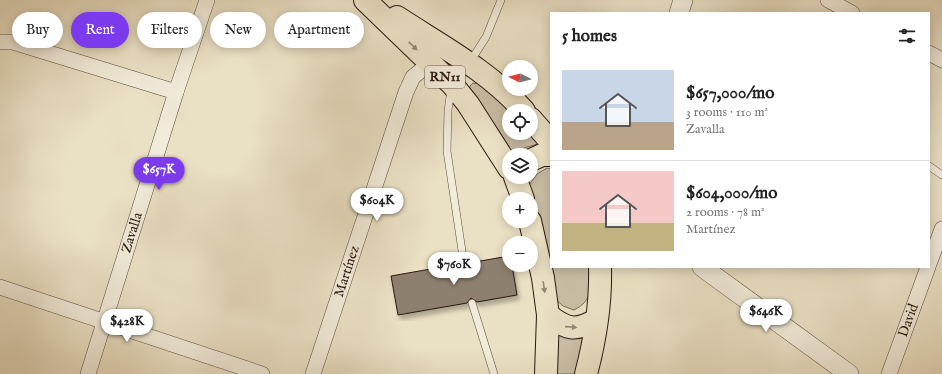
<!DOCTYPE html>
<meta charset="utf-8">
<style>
body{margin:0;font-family:"IM FELL English",serif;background:#f6f6f6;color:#222;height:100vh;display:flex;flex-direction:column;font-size:15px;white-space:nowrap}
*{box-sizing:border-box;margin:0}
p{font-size:13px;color:#767676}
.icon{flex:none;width:22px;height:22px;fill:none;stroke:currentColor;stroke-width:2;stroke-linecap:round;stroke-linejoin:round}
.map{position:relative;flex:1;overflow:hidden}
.sheet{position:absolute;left:550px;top:12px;width:380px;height:256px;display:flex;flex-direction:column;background:#fff;border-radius:0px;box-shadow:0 2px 10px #0003}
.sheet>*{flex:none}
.hud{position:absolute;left:12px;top:12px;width:380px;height:36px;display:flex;gap:8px}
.needle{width:26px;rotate:276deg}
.controls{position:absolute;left:502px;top:60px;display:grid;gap:8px}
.controls a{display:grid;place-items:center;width:36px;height:36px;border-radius:50%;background:#fff;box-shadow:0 2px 10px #0003;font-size:20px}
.price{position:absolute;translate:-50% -34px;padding:0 9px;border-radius:14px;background:#fff;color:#222;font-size:13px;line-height:26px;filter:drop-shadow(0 1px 2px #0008)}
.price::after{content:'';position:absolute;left:50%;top:24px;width:12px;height:9px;margin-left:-6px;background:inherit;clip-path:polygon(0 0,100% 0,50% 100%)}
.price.active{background:#7c3aed;color:#fff}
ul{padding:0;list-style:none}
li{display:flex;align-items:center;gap:12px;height:100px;padding:0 12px}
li+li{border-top:1px solid #e0e0e0}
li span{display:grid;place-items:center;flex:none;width:112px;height:80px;border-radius:0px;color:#555}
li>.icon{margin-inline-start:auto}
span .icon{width:48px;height:48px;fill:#fffc;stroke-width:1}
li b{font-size:17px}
h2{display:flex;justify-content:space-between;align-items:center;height:48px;padding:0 12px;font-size:17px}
.tag{padding:0 14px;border-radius:18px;background:#fff;box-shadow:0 2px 10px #0003;font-size:14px;line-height:36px}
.tag.active{background:#7c3aed;color:#fff}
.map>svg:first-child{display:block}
</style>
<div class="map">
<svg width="942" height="374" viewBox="0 0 942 374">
<defs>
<filter id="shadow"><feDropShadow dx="2.5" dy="4.5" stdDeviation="2" flood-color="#0004"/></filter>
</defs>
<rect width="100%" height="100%" fill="#eae0c4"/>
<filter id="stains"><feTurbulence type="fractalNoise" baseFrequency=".005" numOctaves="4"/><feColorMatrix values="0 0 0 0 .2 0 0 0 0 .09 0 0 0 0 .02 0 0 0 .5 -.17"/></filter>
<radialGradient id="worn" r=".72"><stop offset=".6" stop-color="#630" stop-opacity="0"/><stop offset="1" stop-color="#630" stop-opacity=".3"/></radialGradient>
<g fill="#c9bea5" stroke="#7a6b5a">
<path d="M473 83 481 84 511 111H509V133H531L541 143 524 148 516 155H511L469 91 470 86Z"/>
<path d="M547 168 551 169V267H591C590 287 594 300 574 310L563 306 554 298 539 224 531 201 529 185 537 174Z"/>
<path d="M557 334H586L578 374H553Z"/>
</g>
<path fill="#8e806e" stroke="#2a1810" filter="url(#shadow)" d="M509 256V265H512L517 295 477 302 471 298 467 303 398 315 391 276 459 264 462 268 465 269 468 266 469 263Z"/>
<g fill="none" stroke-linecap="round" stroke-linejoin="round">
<defs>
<g id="service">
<path d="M470 62 486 37 501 0"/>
<path d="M451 90 448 110 447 151 464 264"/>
<path d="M929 166 942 175"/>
<path d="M472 303 494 374"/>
</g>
<g id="minor">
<path d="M828 0 852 13"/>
<path d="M0 42H13L176 92"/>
<path d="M929 53 942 60"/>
<path d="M929 264 942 229"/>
<path d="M0 287 262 374"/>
<path id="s1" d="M88 374 176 92 207 0"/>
<path id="s2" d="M313 374 406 92 413 77 430 63"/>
<path id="s3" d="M889 374 928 267"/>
</g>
<g id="tertiary">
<path d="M679 13 683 0"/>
<path d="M702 267 849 374"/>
</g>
<g id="primary">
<path d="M365 0 452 84 468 104 509 168"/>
<path d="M397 17C441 46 489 71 524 111"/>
<path d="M531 119 551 142"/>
<path d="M531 160 542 155H551"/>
<path d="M515 177 523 199"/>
<path d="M530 221 543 278 548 315 546 374"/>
<path d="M548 315C566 329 575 332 596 320"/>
<path d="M586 374C595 340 601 302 600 267"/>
</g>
</defs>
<use href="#service" stroke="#5a4a3d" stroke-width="8"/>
<use href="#minor" stroke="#5a4a3d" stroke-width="16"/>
<use href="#tertiary" stroke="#5a4a3d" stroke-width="20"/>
<use href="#primary" stroke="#2a1810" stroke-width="24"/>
<use href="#service" stroke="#f1ebd9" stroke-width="7"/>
<use href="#minor" stroke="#f1ebd9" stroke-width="15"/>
<use href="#tertiary" stroke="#f1ebd9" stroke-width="19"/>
<use href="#primary" stroke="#eae0c4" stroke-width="22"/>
</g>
<defs><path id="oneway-solid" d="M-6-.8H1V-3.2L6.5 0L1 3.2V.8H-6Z"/></defs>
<g fill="#948673">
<use href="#oneway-solid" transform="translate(413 46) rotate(44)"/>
<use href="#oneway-solid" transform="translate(544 287) rotate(82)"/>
<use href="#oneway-solid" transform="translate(571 327) rotate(4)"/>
</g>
<g text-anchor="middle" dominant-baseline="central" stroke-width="3" stroke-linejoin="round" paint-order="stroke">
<rect fill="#f1ebd9" stroke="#66574c" stroke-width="1" x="425" y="66" width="40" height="22" rx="3"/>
<g font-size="13" font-weight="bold" fill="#2a1810">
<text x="445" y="77">RN11</text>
</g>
<g font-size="14" fill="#2a1810" stroke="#f1ebd9">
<text stroke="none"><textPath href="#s1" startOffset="148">Zavalla</textPath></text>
<text stroke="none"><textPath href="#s2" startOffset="108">Martínez</textPath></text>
<text stroke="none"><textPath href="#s3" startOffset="57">David</textPath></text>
</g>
</g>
<rect width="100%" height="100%" filter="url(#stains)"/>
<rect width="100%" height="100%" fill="url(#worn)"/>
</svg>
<div class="controls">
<a><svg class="needle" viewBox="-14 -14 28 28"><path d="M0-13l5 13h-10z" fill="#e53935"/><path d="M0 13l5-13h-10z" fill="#767676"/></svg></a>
<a><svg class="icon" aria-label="locate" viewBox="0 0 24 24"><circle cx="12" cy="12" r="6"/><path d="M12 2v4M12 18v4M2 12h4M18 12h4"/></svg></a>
<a><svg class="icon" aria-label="layers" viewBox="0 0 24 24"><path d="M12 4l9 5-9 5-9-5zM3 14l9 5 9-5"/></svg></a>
<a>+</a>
<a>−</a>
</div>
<b class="price active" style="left:159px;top:191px">$657K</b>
<b class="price" style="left:377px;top:222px">$604K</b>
<b class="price" style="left:454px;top:286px">$760K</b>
<b class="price" style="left:766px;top:333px">$646K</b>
<b class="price" style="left:127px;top:343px">$428K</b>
<div class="hud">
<a class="tag">Buy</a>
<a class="tag active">Rent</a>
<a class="tag">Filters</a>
<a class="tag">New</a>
<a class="tag">Apartment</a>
</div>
<section class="sheet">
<h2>5 homes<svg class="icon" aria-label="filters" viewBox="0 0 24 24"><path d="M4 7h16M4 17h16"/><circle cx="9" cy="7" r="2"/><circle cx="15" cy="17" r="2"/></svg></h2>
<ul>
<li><span style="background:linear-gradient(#c9d6e8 65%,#b9a48a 0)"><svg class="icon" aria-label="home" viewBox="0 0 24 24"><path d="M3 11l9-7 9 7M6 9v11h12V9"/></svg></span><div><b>$657,000/mo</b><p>3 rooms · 110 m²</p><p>Zavalla</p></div></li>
<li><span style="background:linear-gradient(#f6c9c9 65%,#c2b280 0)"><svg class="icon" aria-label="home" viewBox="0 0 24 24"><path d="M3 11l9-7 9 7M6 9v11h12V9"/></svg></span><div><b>$604,000/mo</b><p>2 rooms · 78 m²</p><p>Martínez</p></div></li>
</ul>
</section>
</div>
